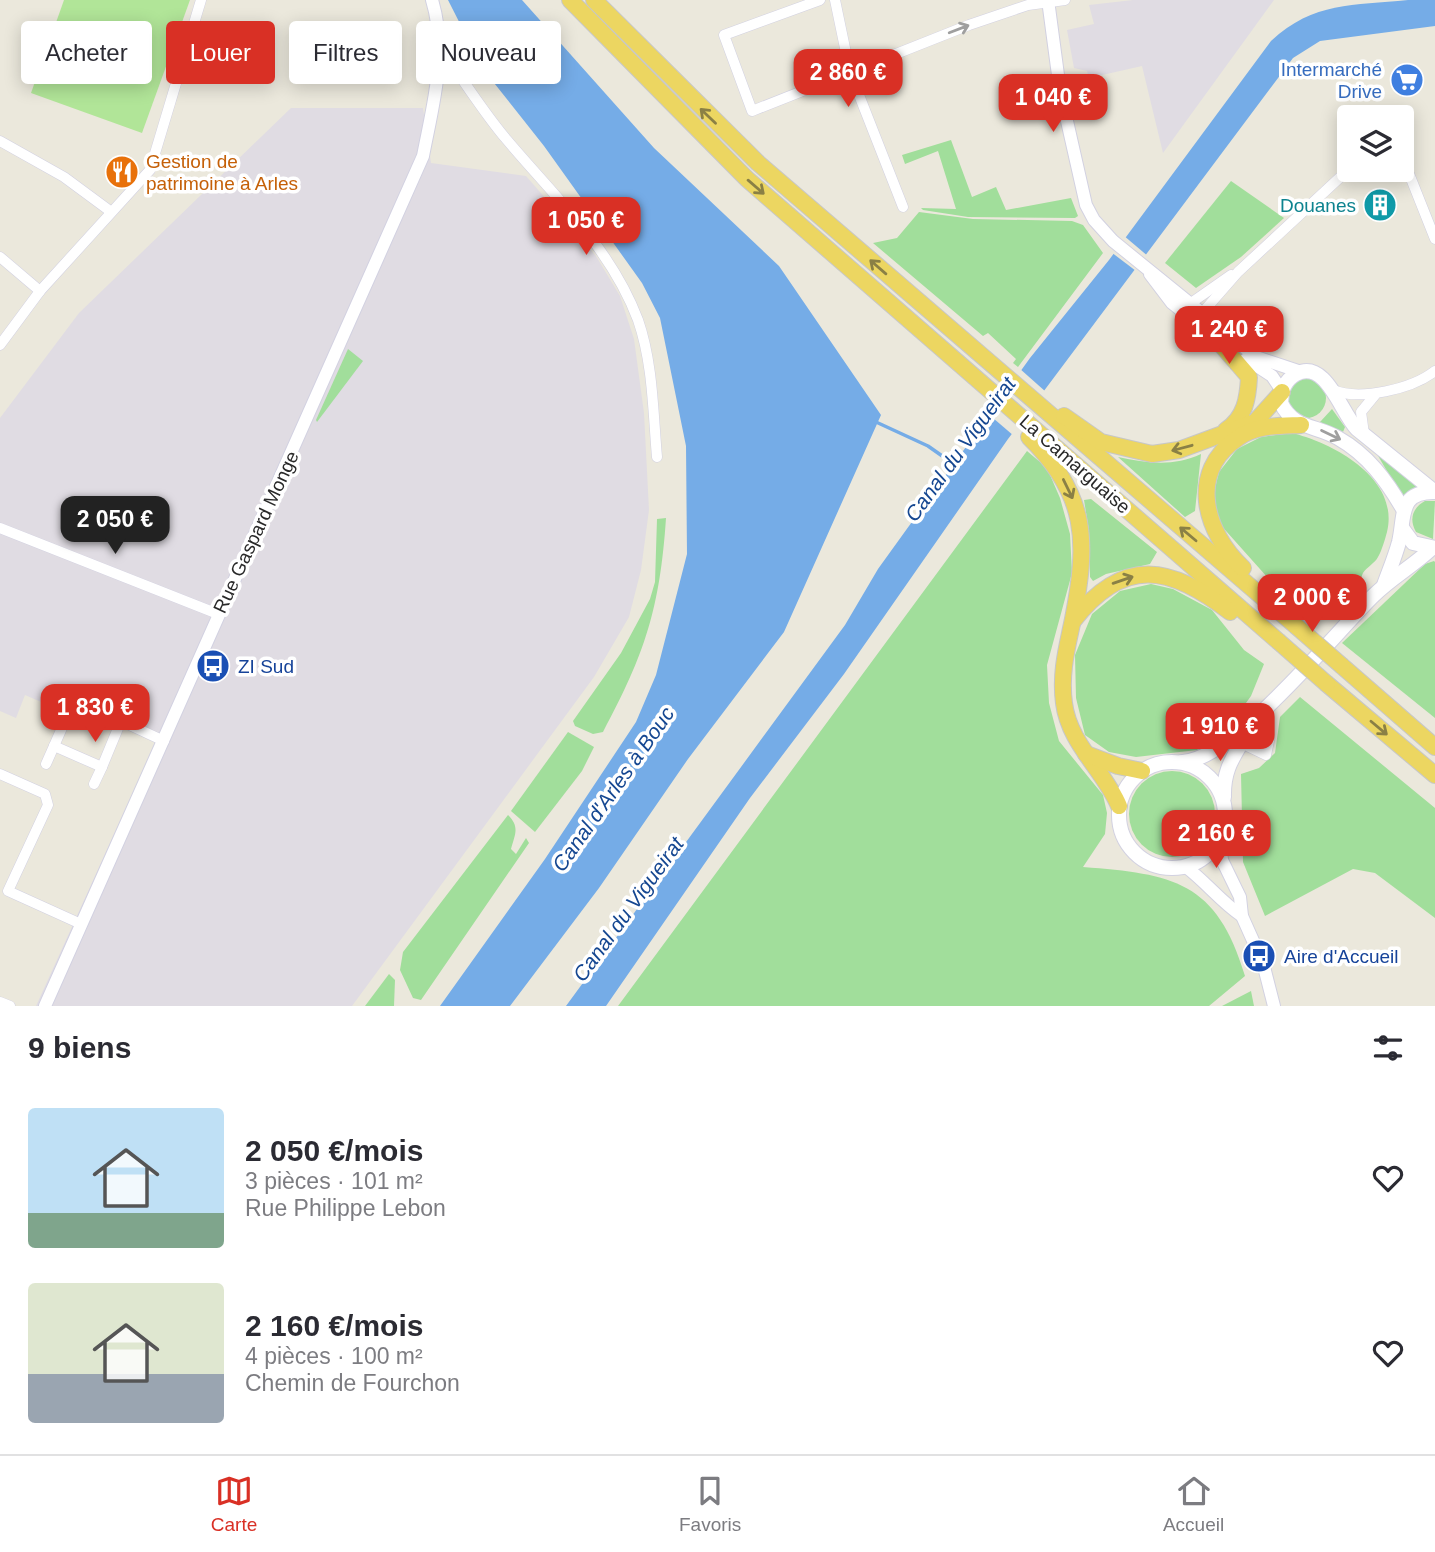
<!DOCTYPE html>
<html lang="fr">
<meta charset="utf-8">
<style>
body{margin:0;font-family:Arial,sans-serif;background:#f2f2f3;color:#2b2b33;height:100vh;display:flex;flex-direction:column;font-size:26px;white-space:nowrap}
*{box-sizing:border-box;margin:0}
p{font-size:23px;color:#7c7c81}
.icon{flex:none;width:38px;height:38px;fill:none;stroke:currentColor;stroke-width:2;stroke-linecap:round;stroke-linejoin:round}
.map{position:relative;height:1006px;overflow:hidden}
.sheet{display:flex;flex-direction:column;background:#fff;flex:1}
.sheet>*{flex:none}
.hud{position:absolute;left:21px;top:21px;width:700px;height:63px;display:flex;gap:14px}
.tools{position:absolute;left:1337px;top:105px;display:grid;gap:14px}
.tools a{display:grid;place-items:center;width:77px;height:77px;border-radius:7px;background:#fff;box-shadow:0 4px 18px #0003;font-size:35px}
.price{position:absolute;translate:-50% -60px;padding:0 16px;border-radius:14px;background:#d93025;color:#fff;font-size:23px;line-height:46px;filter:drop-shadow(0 2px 4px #0008)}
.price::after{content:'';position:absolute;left:50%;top:42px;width:21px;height:16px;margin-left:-10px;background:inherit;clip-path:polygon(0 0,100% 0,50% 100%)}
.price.active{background:#222;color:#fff}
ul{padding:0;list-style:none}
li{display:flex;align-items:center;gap:21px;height:175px;padding:0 28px}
li span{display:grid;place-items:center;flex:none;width:196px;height:140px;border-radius:7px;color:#555}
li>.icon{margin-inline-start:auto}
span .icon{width:84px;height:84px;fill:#fffc;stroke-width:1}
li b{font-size:30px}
h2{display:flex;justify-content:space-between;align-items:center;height:84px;padding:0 28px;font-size:30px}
.chip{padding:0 24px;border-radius:7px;background:#fff;box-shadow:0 4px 18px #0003;font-size:24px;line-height:63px}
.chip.active{background:#d93025;color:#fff}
.menu{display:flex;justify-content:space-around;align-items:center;height:98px;border-top:2px solid #e1e1e2;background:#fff;font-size:19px;color:#7c7c81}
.menu a{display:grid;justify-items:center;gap:4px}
.menu .active{color:#d93025}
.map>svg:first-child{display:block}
</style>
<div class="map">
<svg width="1435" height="1006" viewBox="0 0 1435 1006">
<rect width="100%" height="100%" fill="#ebe8dc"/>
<g fill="#e0dce3">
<path d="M1133 0H1274L1163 153 1142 66 1089 78 1087 71 1074 68 1067 30 1094 24 1089 5Z"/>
<path d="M291 108H423L431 163 526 176 596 256 620 296 634 339 644 413 649 510 641 570 629 617 594 677 352 1006H36L160 733 79 697 71 698 62 711 25 695 16 718 0 711V418L79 313Z"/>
</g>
<g fill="#a1de9b">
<path d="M951 140 972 197 996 187 1006 210 1071 198 1078 216 1075 218 968 217 923 210 921 208 956 209 938 151 905 164 902 155Z"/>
<path d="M1231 181 1284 218 1241 257 1196 288 1165 263Z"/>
<path d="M919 212 973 219 1072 221 1083 225 1103 253 1018 367 1013 363 1016 359 988 333 983 336 873 243 897 238Z"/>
<path d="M348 349 363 361 317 422 316 420Z"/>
<circle cx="1306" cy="398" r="20"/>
<path d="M1332 409 1345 427 1343 432 1320 422Z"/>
<path d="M1292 433C1333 443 1400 478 1387 532 1385 539 1382 550 1378 557 1375 563 1367 567 1363 573 1360 579 1361 587 1357 593 1346 612 1332 615 1313 618L1284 596 1218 522 1212 500 1219 472 1237 449 1261 437Z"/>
<path d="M1027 451 1047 468 1060 498 1070 534 1072 573 1047 665 1049 703 1059 741 1103 795 1107 813 1105 834 1083 867C1173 874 1217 881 1245 976L1209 1006H618Z"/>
<path d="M1201 454 1195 511 1185 517 1118 457C1147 463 1173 467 1201 454Z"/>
<path d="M1377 454 1417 485 1416 488 1402 497Z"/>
<path d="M1091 499 1157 552 1150 564 1106 574 1093 581 1090 577 1089 531 1084 500Z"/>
<path d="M1425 501H1435L1433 539 1416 532C1409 520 1412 508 1425 501Z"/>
<path d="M666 518C660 608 645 654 603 732L593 734 575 726 573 721 621 653 650 599 655 582 657 519Z"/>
<path d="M1434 561 1435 562V718L1342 643 1425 564Z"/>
<path d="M1151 584 1173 589 1212 610 1244 650 1264 664 1251 696 1233 721 1197 750 1136 757 1109 752 1085 735 1076 698 1075 655 1092 614 1120 591Z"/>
<path d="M1300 697 1435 808V918L1375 873 1353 869 1265 916 1243 862 1241 774 1259 768 1275 753 1280 717Z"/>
<path d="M568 732 594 747 582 771 535 832 511 811Z"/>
<circle cx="1172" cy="814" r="43"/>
<path d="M508 815C520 827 515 834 511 849L516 854 526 838 529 843 421 1000 413 998 400 970 403 952Z"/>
<path d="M389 974 395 980 394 1006H365Z"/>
<path d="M1251 991 1254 1006H1222Z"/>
</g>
<path fill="#b1e598" d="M64 0H190L142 133 31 93Z"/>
<g fill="#75ace7">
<path d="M448 0H522L654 148 779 266 881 415 784 632 688 759 599 888 510 1006H440L545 859 636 722 656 675 687 554 686 446 660 318 642 283 544 146 483 69Z"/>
<path d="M1408 0H1435V26L1320 41 1293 58 1008 439 844 674 750 798 606 1006H566L845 625 878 569 1030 358 1109 260 1271 41C1314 1 1353 6 1408 0Z"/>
</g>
<g fill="#ebe8dc">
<path d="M1123 235 1149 257 1136 271 1111 252Z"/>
<path d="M1019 368 1046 392 1014 436 986 412Z"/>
</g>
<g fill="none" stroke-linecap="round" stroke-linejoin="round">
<path stroke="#75ace7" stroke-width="3.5" d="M876 422 928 446 955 465"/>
<defs>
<g id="minor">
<path d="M820 0 724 35 752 111 969 25 1028 5 1065 0"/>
<path d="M835 0 850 72 903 207"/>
<path d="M441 49C463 79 483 112 507 140 555 197 611 248 638 320 653 363 653 412 657 457"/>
<path d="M0 141 64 177 110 211"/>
<path d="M1402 156 1435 239"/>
<path d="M0 257 40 291"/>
<path d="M1191 303 1231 275"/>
<path d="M1203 312 1238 272 1349 169"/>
<path d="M0 345 40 291 150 170 201 0"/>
<path d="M1333 390C1360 401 1412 389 1435 371"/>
<path d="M1364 434 1361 412 1375 395"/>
<path d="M0 528 218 614"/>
<path d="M121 721 79 703 72 705 54 746 102 767 121 721 164 741"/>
<path d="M1243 744 1266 755 1269 741 1265 708"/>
<path d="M46 764 54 746"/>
<path d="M0 774 45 794 48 805 8 891 81 924"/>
<path d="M94 784 102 767"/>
<path d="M0 1002 10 1006"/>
</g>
<g id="tertiary">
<path d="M1048 0 1060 90 1086 205 1094 220 1113 241 1256 357 1301 372"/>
<path d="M1150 274 1172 303 1225 345"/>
<path d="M1246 359 1272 376 1282 391"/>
<path d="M1220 840 1222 860 1240 897 1242 916 1263 963 1274 1006"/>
<path d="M1186 867C1206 882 1221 902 1242 916"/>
<path d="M45 1006 423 156C433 104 448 53 432 0"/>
</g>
<g id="secondary">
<path d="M1403 509C1386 480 1368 455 1338 438 1316 425 1293 429 1281 403 1282 390 1284 381 1296 374 1326 358 1341 413 1357 429L1435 492"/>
<path d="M1402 528 1413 543 1435 548"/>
<path d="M1384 585C1389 571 1395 557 1399 542 1405 517 1398 491 1435 492"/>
<circle cx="1172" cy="815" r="53"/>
<path d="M1182 762C1232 761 1335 633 1373 596 1391 578 1413 566 1431 549"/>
<path d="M1224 797C1223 763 1239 752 1252 723"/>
</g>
<g id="trunk">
<path d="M570 0 747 179 1278 641"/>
<path d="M594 0 758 163 1296 626"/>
<path d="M1218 341 1249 377C1248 398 1245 418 1226 430"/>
<path d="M1064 416 1101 442 1152 454 1179 450 1255 422 1282 392"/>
<path d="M1029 437C1088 495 1088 542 1073 619 1067 648 1060 673 1064 703 1069 744 1104 770 1119 806"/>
<path d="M1243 568C1205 533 1187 472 1238 438 1255 425 1280 426 1301 425"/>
<path d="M1073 621C1124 555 1171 566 1230 612"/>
<path d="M1342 666 1435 747"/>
<path d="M1327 684 1435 775"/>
<path d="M1086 754 1118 766 1142 771"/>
</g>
</defs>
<use href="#minor" stroke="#d2d1e1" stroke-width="11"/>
<use href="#tertiary" stroke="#d2d1e1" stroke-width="14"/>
<use href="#secondary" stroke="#d2d1e1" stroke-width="16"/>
<use href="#trunk" stroke="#c7c7c7" stroke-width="18"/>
<use href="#minor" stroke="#fff" stroke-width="10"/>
<use href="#tertiary" stroke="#fff" stroke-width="12"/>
<use href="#secondary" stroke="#fff" stroke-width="14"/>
<use href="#trunk" stroke="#ecd661" stroke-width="16"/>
<defs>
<g id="trunk-bridge">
<path d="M1296 626 1342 666"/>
<path d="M1278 641 1327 684"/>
</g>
</defs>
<use href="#trunk-bridge" stroke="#c7c7c7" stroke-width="18" stroke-linecap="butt"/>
<use href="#trunk-bridge" stroke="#ecd661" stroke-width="16"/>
</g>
<defs><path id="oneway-shaft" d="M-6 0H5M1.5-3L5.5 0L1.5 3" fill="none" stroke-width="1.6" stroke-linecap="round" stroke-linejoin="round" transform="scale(1.75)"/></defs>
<g stroke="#9f9f9f">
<use href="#oneway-shaft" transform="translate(959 29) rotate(-21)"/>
<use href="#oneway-shaft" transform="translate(1331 435) rotate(26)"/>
</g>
<g stroke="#8a8045">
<use href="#oneway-shaft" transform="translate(708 116) rotate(-136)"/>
<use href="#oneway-shaft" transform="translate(756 187) rotate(41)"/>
<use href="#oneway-shaft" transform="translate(878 267) rotate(-139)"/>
<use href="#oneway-shaft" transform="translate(1182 448) rotate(165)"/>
<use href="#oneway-shaft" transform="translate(1068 489) rotate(64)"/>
<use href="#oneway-shaft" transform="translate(1188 534) rotate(-140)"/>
<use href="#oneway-shaft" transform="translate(1123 580) rotate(-19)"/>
<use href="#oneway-shaft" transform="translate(1379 728) rotate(40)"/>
</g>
<defs>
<symbol id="supermarket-disc" viewBox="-11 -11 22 22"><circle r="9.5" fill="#3f7fe0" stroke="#fff"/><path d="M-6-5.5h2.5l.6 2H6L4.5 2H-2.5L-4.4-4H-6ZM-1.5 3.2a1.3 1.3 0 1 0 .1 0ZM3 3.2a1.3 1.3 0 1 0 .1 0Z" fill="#fff"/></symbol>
<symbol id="restaurant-disc" viewBox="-11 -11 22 22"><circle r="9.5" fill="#e8710a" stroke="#fff"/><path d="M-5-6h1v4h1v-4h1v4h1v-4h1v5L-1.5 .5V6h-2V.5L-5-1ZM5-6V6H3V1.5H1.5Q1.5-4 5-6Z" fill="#fff"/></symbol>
<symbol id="building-disc" viewBox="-11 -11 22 22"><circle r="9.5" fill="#0f9aa8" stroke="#fff"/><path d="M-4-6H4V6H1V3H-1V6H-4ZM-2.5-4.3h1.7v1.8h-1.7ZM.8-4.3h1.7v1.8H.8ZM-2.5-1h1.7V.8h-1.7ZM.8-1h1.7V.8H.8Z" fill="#fff"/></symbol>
<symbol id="bus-disc" viewBox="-11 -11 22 22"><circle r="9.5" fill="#1a4fb4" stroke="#fff"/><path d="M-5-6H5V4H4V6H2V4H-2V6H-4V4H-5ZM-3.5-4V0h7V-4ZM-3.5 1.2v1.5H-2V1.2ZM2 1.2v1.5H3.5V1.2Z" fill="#fff"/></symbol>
</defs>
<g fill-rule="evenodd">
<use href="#supermarket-disc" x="1388" y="61" width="38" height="38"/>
<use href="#restaurant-disc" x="103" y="153" width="38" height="38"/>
<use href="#building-disc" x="1361" y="186" width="38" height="38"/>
<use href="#bus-disc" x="194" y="647" width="38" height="38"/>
<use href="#bus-disc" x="1240" y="937" width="38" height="38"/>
</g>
<g text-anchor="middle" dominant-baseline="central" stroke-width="7" stroke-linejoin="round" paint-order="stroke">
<g font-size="19" fill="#366cbe" stroke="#fff" text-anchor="end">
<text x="1382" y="69">Intermarché<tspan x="1382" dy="22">Drive</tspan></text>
</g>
<g font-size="19" fill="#c56008" stroke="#fff" text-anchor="start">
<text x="146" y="161">Gestion de<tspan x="146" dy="22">patrimoine à Arles</tspan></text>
</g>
<g font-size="19" fill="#0d838f" stroke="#fff" text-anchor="end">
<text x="1356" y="205">Douanes</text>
</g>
<g font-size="19" fill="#292929" stroke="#fff">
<text transform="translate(1075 464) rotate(41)">La Camarguaise</text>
<text transform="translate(256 532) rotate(-65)">Rue Gaspard Monge</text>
</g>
<g font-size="19" fill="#164399" stroke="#fff" text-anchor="start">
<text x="238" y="666">ZI Sud</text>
<text x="1284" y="956">Aire d'Accueil</text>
</g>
<g font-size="21" font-style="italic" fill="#154791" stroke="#fff">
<text transform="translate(960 449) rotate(-54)">Canal du Vigueirat</text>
<text transform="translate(613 789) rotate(-55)">Canal d'Arles à Bouc</text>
<text transform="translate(628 909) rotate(-54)">Canal du Vigueirat</text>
</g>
</g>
</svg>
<div class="tools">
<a><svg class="icon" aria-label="layers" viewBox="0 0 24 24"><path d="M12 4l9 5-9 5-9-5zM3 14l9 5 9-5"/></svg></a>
</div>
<b class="price" style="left:848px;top:109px">2 860 €</b>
<b class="price" style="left:1053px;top:134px">1 040 €</b>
<b class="price" style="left:586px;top:257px">1 050 €</b>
<b class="price" style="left:1229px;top:366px">1 240 €</b>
<b class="price active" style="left:115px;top:556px">2 050 €</b>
<b class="price" style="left:1312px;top:634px">2 000 €</b>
<b class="price" style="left:95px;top:744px">1 830 €</b>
<b class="price" style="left:1220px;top:763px">1 910 €</b>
<b class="price" style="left:1216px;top:870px">2 160 €</b>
<div class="hud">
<a class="chip">Acheter</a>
<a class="chip active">Louer</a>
<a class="chip">Filtres</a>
<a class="chip">Nouveau</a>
</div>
</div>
<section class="sheet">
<h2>9 biens<svg class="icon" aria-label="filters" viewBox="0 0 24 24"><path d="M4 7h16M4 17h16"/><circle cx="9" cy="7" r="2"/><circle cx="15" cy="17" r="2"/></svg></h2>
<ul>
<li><span style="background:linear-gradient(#bfe0f5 75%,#7fa58c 0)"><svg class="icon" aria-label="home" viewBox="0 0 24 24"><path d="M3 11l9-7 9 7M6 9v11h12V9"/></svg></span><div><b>2 050 €/mois</b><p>3 pièces · 101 m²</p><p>Rue Philippe Lebon</p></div><svg class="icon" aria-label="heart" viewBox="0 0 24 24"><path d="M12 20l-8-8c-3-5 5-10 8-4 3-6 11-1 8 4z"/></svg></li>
<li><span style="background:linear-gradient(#dfe7d0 65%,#9aa5b1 0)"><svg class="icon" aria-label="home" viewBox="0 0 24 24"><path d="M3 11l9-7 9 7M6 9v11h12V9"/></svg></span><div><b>2 160 €/mois</b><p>4 pièces · 100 m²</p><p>Chemin de Fourchon</p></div><svg class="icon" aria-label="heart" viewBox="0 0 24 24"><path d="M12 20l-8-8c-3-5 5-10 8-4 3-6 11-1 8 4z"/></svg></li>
</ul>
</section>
<nav class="menu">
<a class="active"><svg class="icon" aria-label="map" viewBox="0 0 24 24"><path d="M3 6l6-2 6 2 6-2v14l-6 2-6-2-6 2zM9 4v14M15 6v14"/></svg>Carte</a>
<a><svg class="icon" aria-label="saved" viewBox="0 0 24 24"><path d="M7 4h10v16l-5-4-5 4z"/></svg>Favoris</a>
<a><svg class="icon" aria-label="home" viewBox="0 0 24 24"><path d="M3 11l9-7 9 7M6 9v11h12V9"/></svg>Accueil</a>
</nav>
